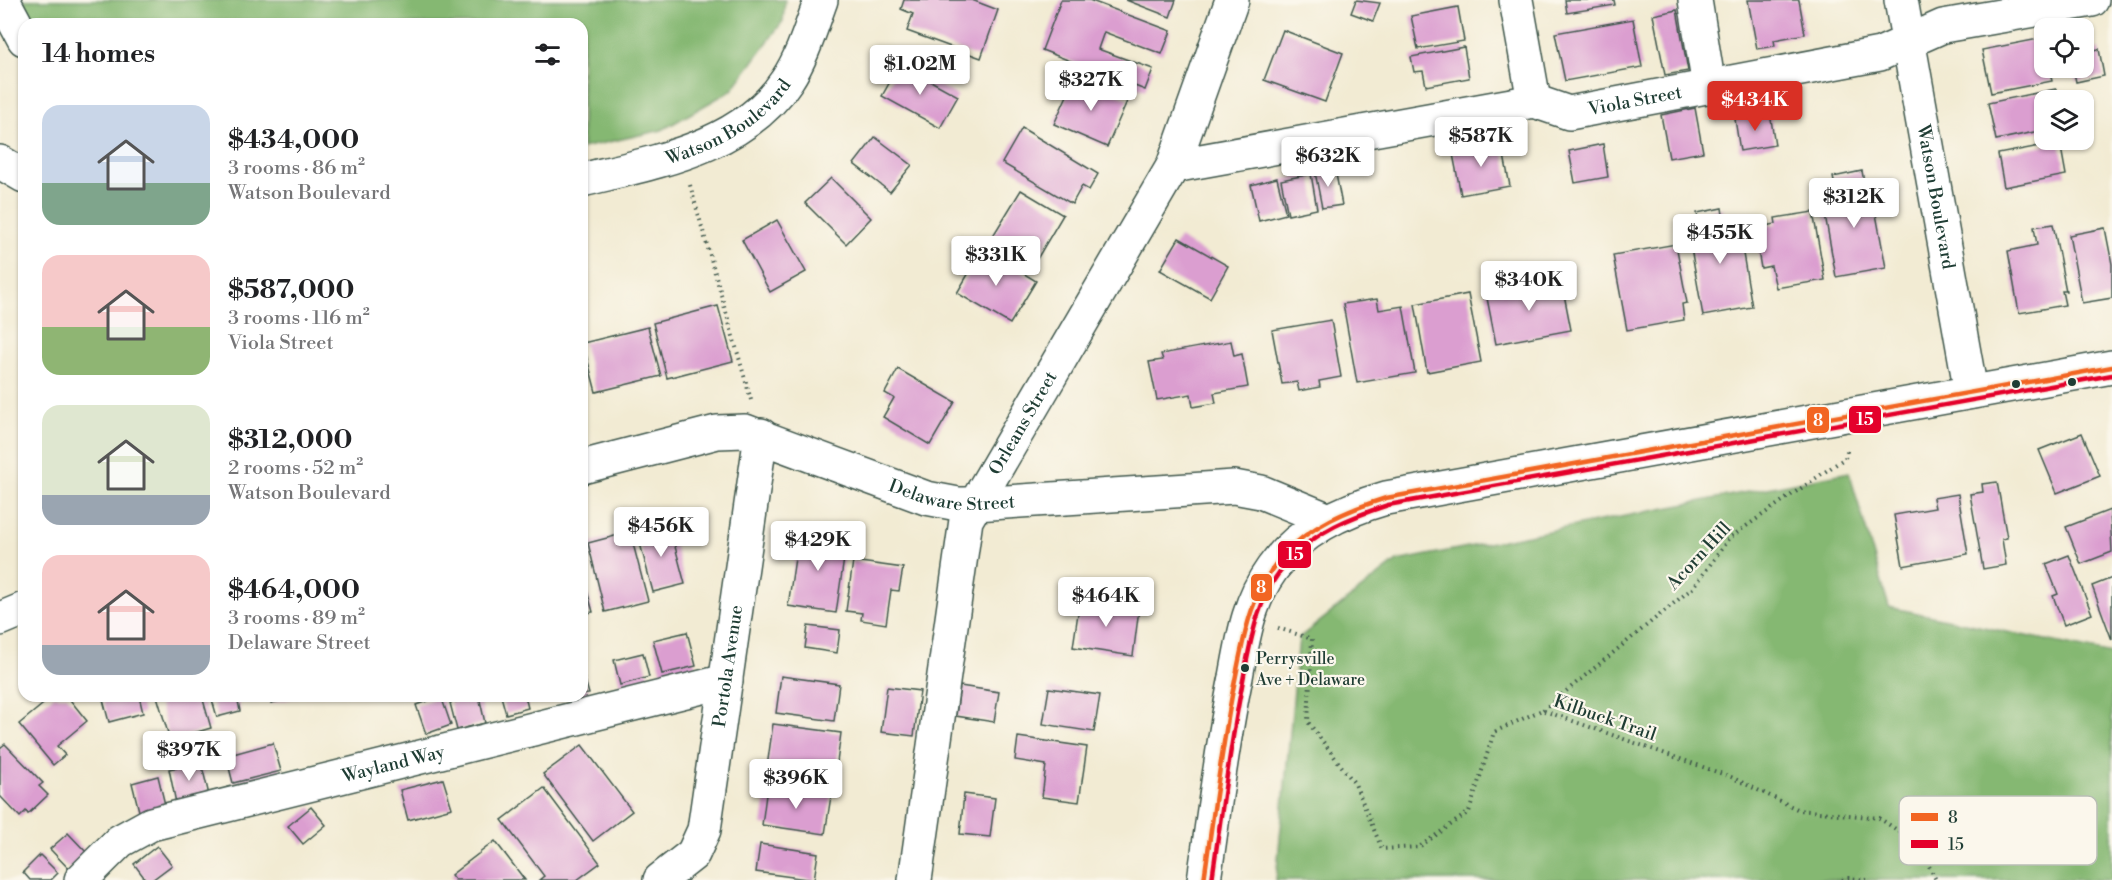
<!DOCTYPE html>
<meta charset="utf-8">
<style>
body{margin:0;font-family:"Libre Bodoni",serif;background:#f2f2f2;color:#202124;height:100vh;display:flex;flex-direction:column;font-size:22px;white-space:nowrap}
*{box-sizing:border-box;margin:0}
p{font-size:20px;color:#757577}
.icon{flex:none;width:33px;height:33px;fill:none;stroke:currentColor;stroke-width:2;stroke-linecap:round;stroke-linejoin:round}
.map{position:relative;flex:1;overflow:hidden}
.panel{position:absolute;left:18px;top:18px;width:570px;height:684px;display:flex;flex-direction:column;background:#fff;border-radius:18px;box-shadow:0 2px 4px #0004}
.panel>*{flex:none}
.fabs{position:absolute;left:2034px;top:18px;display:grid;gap:12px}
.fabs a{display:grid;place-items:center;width:60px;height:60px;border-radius:12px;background:#fff;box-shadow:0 2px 4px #0004;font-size:30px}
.price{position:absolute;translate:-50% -51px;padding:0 14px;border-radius:6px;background:#fff;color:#222;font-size:20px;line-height:39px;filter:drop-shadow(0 2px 3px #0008)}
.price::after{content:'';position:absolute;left:50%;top:36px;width:18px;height:14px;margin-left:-9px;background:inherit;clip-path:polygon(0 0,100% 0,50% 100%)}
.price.selected{background:#d93025;color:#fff}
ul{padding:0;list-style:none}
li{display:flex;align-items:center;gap:18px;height:150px;padding:0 24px}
li span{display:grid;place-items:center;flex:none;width:168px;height:120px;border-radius:18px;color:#555}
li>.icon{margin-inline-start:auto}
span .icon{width:72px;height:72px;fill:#fffc;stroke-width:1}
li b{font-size:26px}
h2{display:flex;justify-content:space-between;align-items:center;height:72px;padding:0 24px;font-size:26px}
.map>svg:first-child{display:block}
</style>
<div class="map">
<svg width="2112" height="880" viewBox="0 0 2112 880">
<rect width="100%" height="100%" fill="#fbf7ec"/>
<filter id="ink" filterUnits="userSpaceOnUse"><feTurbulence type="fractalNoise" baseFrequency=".0167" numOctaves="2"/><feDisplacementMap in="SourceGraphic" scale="12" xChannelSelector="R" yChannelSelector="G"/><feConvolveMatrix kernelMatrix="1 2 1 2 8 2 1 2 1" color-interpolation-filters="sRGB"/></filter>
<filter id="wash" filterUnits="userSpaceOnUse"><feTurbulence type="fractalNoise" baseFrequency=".008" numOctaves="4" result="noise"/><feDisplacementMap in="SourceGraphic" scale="24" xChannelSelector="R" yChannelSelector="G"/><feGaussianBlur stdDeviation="1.35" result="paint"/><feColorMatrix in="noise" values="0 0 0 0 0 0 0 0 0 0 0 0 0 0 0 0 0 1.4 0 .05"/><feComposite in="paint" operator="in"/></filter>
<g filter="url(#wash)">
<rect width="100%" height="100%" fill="#f2ebd3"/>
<g fill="#85b872" stroke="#527a53" stroke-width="1.5">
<path d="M23 0H785L783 21 732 90 662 130 582 148V24H34Z"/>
<path d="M1849 472 1889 607 2112 654V880H1276L1299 638 1397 561Z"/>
</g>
<g id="blocks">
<g fill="#db9ed0">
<path d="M904 0H972L998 10 981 58 907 31 913 14 901 9Z"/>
<path d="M1061 0H1089L1171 31 1162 54 1104 32 1098 49 1153 69 1145 90 1042 50Z"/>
<path d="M1126 0H1176L1170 17Z"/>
<path d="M1356 0 1380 3 1373 21 1351 13Z"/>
<path d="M1565 0H1614L1615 5 1567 13Z"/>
<path d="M1748 0H1799L1805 34 1774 40 1775 46 1757 49Z"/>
<path d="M1458 7 1464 41 1418 49 1411 16Z"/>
<path d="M1677 10 1688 71 1665 75 1653 15Z"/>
<path d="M1633 19 1642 67 1565 81 1555 33Z"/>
<path d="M1283 30 1343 53 1325 102 1264 80Z"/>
<path d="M2043 38 2044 68H2049L2052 81 1991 93 1982 50Z"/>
<path d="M1464 47 1469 78 1426 86 1423 71 1414 72 1411 57Z"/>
<path d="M2099 49 2104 76 2076 82 2073 68H2084V52Z"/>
<path d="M900 64 958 96 940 128 882 96Z"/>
<path d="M1076 76 1128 99 1107 147 1054 124Z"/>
<path d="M2056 89 2058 100H2044V130L1996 140 1988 103Z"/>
<path d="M1695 108 1703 152 1669 158 1661 115Z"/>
<path d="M1770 113 1775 145 1740 151 1735 119Z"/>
<path d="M1022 128 1098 174 1089 190 1082 186 1072 204 1002 163Z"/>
<path d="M875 137 912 165 890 192 854 164Z"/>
<path d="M1501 140 1510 186 1461 195 1452 149Z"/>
<path d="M2060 142 2066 175 2004 187 1998 154Z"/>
<path d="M1603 144 1608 177 1575 183 1569 151Z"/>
<path d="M1335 169 1342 205 1322 208 1315 172Z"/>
<path d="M1862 171 1868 204 1874 203 1886 268 1836 277 1824 209 1839 206 1833 177Z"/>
<path d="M1311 174 1317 209 1288 215 1281 180Z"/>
<path d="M831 178 871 218 846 244 805 203Z"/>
<path d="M1277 178 1286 214 1259 221 1251 185Z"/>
<path d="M1021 190 1063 215 1034 264 991 239Z"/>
<path d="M1722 208 1724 221 1737 218 1752 307 1703 316 1690 242 1702 240 1697 213Z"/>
<path d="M1813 212 1825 280 1776 288 1771 266 1761 268 1754 228 1776 224 1775 218Z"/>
<path d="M777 220 806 272 770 292 742 240Z"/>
<path d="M2053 224 2066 291H2062L2065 305 2019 313 2008 251 2037 245 2034 227Z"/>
<path d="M2105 228 2112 264V298L2082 303 2069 235Z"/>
<path d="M1179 238 1228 266 1210 298 1160 270Z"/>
<path d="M1676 244 1687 303 1682 304 1684 320 1627 330 1613 255Z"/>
<path d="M983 249 1036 281 1010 324 957 293Z"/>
<path d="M1561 279 1571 330 1496 344 1486 293Z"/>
<path d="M1468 294 1481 362 1427 372 1415 304Z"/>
<path d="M1377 299 1379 310 1403 306 1415 373 1357 383 1343 304Z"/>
<path d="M718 306 733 361 667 378 653 323Z"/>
<path d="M1331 320 1341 377 1319 381 1320 387 1299 391 1297 382 1282 384 1272 330Z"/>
<path d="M648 327 661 376 596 392 583 343Z"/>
<path d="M1231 341 1234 356 1242 354 1248 387 1214 393 1216 403 1193 407 1191 394 1157 400 1149 362 1163 360 1161 354Z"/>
<path d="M898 369 955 402 930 445 883 417 894 398 885 393Z"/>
<path d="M2082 433 2100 476 2057 493 2039 450Z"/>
<path d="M1997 482 2007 538 2002 539 2006 565 1983 569 1970 494 1983 492 1982 484Z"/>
<path d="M1958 494 1968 554 1903 566 1894 515 1935 508 1933 498Z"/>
<path d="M2110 510 2112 552 2081 564 2066 527Z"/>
<path d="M669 524 685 584 653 592 637 532Z"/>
<path d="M799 531 847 538 836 613 788 606Z"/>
<path d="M630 532 648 601 605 612 588 543Z"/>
<path d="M2069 555 2092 614 2064 625 2053 596 2058 594 2046 564Z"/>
<path d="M853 561 903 568 899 591 891 590 886 624 861 620 862 613 846 611Z"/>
<path d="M582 573 593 612 582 614Z"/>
<path d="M2112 578V640L2092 586Z"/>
<path d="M1080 600 1139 609 1133 656 1073 647Z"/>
<path d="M808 626 840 630 837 653 805 648Z"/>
<path d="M687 632 696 666 662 674 653 640Z"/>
<path d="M643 653 649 677 620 685 614 660Z"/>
<path d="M582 670 589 694 582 695Z"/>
<path d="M781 676 839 684 834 721 776 713Z"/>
<path d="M960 686 999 692 994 722 956 716Z"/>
<path d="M887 687 920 691 914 736 881 732Z"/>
<path d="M1049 688 1100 695 1094 732 1043 724Z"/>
<path d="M53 696H67L87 721 57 746 65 755 53 765 19 724Z"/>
<path d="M102 696H139L143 713 109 722Z"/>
<path d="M157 696H202L211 728 170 740Z"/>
<path d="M211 696H237L240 711 217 717Z"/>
<path d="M269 696H298V697L271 703Z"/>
<path d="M441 696 451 725 426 734 416 705Z"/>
<path d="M479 696 485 723 457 730 450 703Z"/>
<path d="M501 696H525L528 708 506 714Z"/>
<path d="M773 724 841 733 835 777 767 767Z"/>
<path d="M1018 737 1087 747 1079 802 1042 797 1046 765 1015 760Z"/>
<path d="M273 743 281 771 233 783 226 756Z"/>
<path d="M5 744 43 783 39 786 48 795 28 814 26 811 20 817 0 796V748Z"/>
<path d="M582 745 632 811 593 841 543 774Z"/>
<path d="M201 762 209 795 176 803 169 769Z"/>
<path d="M158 776 166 809 140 815 132 783Z"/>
<path d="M443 779 452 808 408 820 400 790Z"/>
<path d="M767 787 831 796 825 834 762 825Z"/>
<path d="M544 788 600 863 577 880H539L544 876 502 820Z"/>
<path d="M964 794 995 798 990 837 960 834Z"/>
<path d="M311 807 326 825 303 844 288 826Z"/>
<path d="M68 833 87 853 69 869 50 849Z"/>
<path d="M495 841 525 880H455L451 875Z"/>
<path d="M760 844 818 853 814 880 756 872Z"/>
<path d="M157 846 172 865 152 880H146L134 864Z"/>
<path d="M40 855 58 873 51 880H30L23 872Z"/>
</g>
</g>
</g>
<g filter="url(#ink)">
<use href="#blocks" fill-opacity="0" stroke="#3f574c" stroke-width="1.5"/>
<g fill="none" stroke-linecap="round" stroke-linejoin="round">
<defs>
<g id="minor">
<path d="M3 0 24 39"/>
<path d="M1516 0 1534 101"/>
<path d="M1695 0 1709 87"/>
<path id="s1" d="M1901 0 1971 392"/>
<path d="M0 162 24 176"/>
<path id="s2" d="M1173 166 1534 101 1569 113 1880 54 1943 26 2092 0"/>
<path id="s3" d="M582 180C654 162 743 148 787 80 803 56 811 27 821 0"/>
<path id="s4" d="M582 467 717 432 745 431 926 498 958 504H976L1234 487 1261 492 1329 520"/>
<path d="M0 619 24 609"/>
<path id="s5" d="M81 880 120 841 151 824 726 681"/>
<path id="s6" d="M660 880 693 854 704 830 761 435"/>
<path id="s7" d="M915 880 966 520 1173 166 1232 0"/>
</g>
<path id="major" d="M1204 880C1214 812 1222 744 1236 677 1243 639 1248 602 1272 569 1299 531 1341 511 1386 498L2112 367"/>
</defs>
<use href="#minor" stroke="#3f574c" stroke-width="36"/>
<use href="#major" stroke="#3f574c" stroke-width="36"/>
<g stroke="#3f574c" stroke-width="4" stroke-dasharray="1.5 4.5" stroke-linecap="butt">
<path d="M690 185 751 400"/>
<path d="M1278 628 1312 639 1308 722 1355 784 1382 849 1419 847 1469 812 1494 732 1542 710 1731 777 1799 810 1879 818 1918 844 1936 880"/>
<path d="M1543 710 1695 586 1729 538 1845 458 1848 448"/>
<path d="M1842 880 1849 878 1867 880"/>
</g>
<use href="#minor" stroke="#fff" stroke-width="33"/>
<use href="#major" stroke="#fff" stroke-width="33"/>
<defs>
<path id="bus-1" d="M1204 880C1213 817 1221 753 1233 690 1243 642 1249 593 1283 555 1311 525 1348 510 1386 498L2112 367"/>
<path id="bus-2" d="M1212 880C1221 817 1229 753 1241 691 1250 644 1256 596 1289 560 1316 531 1351 517 1388 505L2112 375"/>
</defs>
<use href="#bus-1" stroke="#fbf7ec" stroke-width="9"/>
<use href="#bus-2" stroke="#fbf7ec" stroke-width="9"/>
<use href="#bus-1" stroke="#f26522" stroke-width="4.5"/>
<use href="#bus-2" stroke="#e4002b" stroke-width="4.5"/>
</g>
</g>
<g fill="#1f3d34" stroke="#fbf7ec" stroke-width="2">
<circle cx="2072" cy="382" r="5"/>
<circle cx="2016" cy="384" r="5"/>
<circle cx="1245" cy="668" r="5"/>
</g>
<g text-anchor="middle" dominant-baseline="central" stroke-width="4.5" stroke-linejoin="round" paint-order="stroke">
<g font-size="16" fill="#1f3d34" stroke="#fbf7ec" text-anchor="start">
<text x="1256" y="659">Perrysville<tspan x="1256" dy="21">Ave + Delaware</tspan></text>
</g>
<g font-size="18" fill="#1f3d34" stroke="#fbf7ec">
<text stroke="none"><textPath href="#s2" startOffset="471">Viola Street</textPath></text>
<text stroke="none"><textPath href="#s3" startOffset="160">Watson Boulevard</textPath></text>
<text stroke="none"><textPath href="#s1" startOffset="200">Watson Boulevard</textPath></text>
<text stroke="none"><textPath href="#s7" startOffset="476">Orleans Street</textPath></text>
<text stroke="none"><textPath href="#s4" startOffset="386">Delaware Street</textPath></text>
<text transform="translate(1699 556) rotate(-47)">Acorn Hill</text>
<text stroke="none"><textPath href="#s6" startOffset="234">Portola Avenue</textPath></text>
<text transform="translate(1605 718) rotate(19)">Kilbuck Trail</text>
<text stroke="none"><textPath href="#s5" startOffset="340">Wayland Way</textPath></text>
</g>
</g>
<rect x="1899" y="796" width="198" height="69" rx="9" fill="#fbf7ec" stroke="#b9bfb5" stroke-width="1.5"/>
<rect x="1911" y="813" width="27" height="8" fill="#f26522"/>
<rect x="1911" y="840" width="27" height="8" fill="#e4002b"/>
<g font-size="16" fill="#1f3d34">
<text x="1948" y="823">8</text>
<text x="1948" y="850">15</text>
</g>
<g stroke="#fbf7ec" stroke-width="2">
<rect x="1848" y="405" width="34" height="29" rx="6" fill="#e4002b"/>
<rect x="1806" y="406" width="24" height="28" rx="6" fill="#f26522"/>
<rect x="1277" y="540" width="35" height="29" rx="6" fill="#e4002b"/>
<rect x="1250" y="573" width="23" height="29" rx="6" fill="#f26522"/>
</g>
<g font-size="16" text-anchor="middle" font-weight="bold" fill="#fff">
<text x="1865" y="425">15</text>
<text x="1818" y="426">8</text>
<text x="1295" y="560">15</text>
<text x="1261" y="593">8</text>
</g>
</svg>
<div class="fabs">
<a><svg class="icon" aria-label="locate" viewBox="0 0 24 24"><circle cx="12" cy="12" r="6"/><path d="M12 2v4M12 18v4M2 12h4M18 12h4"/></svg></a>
<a><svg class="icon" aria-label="layers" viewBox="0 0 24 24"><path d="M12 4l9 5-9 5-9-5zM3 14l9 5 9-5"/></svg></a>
</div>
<b class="price" style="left:920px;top:96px">$1.02M</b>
<b class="price" style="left:1091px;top:112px">$327K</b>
<b class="price selected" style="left:1755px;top:132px">$434K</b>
<b class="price" style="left:1481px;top:168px">$587K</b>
<b class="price" style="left:1328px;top:188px">$632K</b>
<b class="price" style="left:1854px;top:229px">$312K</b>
<b class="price" style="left:1720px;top:265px">$455K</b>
<b class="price" style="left:996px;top:287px">$331K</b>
<b class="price" style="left:1529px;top:312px">$340K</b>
<b class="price" style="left:661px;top:558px">$456K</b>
<b class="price" style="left:818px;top:572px">$429K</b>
<b class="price" style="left:1106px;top:628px">$464K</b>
<b class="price" style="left:189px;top:782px">$397K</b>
<b class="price" style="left:796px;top:810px">$396K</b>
<section class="panel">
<h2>14 homes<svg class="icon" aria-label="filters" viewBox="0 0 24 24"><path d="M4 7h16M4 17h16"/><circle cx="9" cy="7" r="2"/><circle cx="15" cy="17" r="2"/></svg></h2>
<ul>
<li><span style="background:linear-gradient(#c9d6e8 65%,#7fa58c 0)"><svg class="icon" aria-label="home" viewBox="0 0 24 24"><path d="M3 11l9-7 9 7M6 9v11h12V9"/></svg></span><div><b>$434,000</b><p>3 rooms · 86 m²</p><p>Watson Boulevard</p></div></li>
<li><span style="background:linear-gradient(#f6c9c9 60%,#8fb573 0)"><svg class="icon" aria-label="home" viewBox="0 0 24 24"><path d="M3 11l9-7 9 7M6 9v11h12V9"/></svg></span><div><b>$587,000</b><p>3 rooms · 116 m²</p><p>Viola Street</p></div></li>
<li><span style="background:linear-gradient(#dfe7d0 75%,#9aa5b1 0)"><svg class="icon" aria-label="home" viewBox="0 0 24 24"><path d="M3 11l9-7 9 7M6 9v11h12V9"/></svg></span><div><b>$312,000</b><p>2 rooms · 52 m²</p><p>Watson Boulevard</p></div></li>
<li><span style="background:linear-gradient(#f6c9c9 75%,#9aa5b1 0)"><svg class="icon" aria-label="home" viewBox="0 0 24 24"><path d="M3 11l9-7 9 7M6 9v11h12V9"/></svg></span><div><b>$464,000</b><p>3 rooms · 89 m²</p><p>Delaware Street</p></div></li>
</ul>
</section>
</div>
